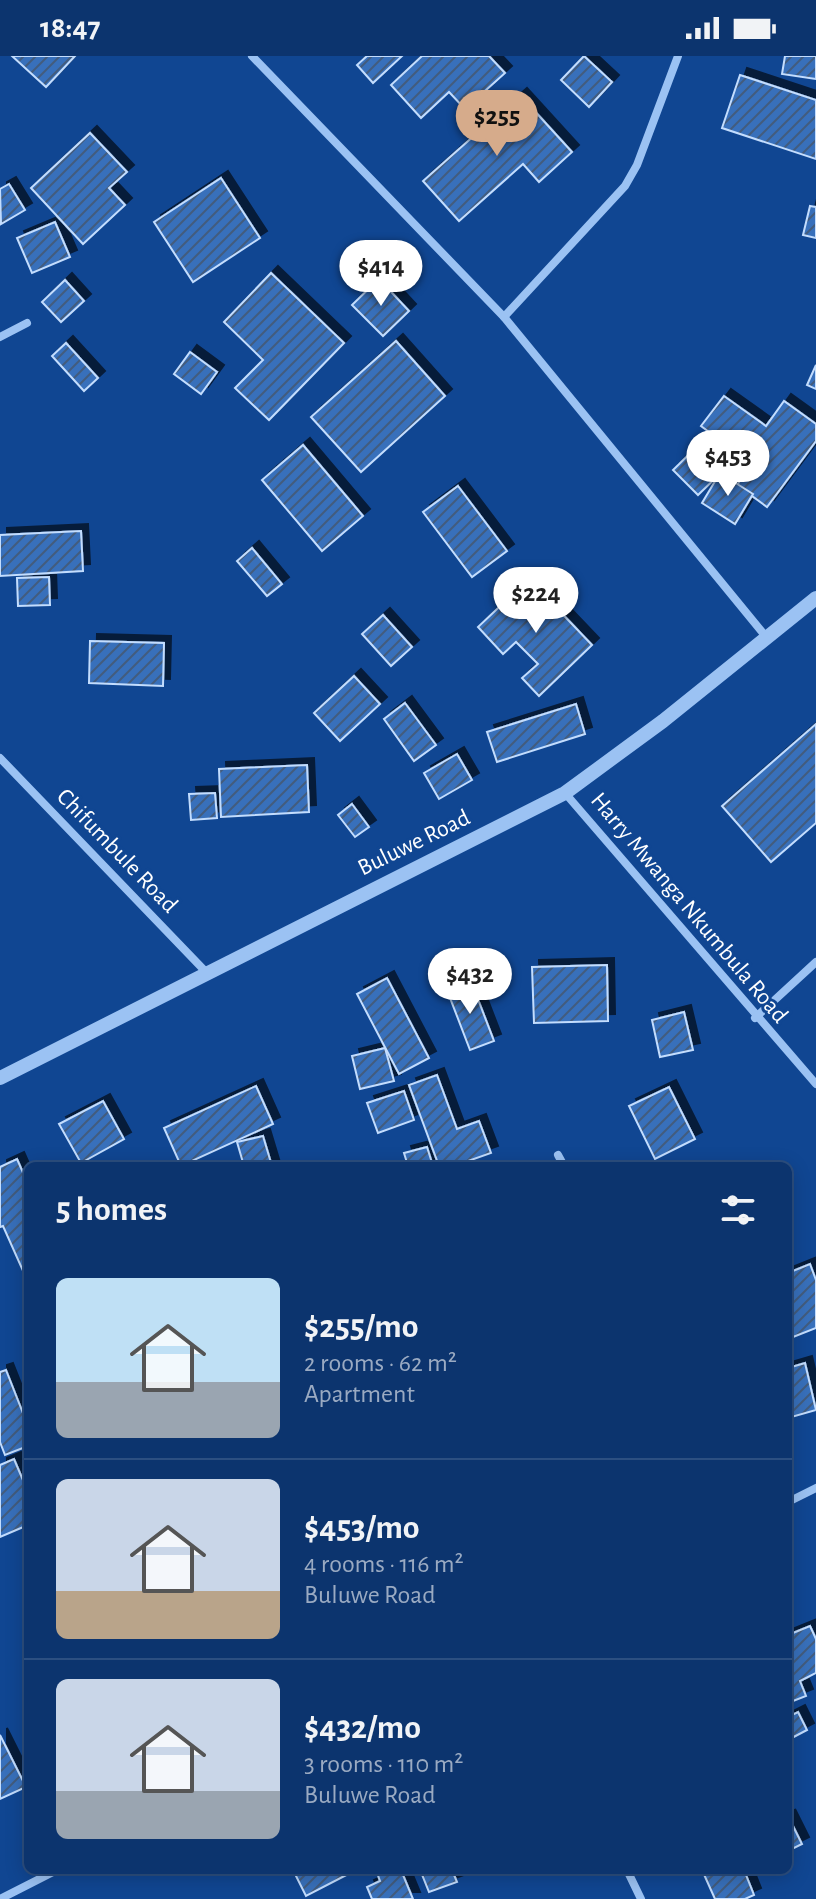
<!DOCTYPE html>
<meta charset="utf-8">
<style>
body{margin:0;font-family:"Alegreya Sans",sans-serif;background:#153c73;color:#f1f3f6;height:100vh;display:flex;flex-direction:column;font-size:30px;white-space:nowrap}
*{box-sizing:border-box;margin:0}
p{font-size:26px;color:#9aaac2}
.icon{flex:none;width:44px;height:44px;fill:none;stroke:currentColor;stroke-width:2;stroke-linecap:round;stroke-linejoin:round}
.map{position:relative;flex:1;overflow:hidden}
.side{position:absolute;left:24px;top:1106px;width:768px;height:712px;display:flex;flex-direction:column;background:#0c346e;border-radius:12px;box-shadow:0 4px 20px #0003,0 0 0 2px #2c4f81}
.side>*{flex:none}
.price{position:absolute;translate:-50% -68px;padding:0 18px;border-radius:28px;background:#fff;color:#222;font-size:26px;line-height:52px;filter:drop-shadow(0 2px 4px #0008)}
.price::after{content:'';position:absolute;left:50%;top:48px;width:24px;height:18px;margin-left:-12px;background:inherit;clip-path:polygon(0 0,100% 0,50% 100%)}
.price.current{background:#d6ab8b;color:#111}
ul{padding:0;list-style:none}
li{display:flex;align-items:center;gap:24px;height:200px;padding:0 32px}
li+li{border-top:2px solid #2c4f81}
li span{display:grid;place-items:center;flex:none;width:224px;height:160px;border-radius:12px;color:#555}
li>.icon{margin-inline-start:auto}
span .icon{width:96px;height:96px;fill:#fffc;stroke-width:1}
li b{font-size:34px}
h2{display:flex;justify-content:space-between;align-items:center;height:96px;padding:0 32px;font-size:34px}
.status{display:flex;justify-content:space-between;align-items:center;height:56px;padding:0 40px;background:#0c346e;direction:ltr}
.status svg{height:22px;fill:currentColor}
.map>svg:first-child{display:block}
</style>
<div class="status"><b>18:47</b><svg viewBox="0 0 49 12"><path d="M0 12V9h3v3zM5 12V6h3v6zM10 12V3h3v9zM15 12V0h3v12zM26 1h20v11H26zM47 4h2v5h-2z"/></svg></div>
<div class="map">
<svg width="816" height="1843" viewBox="0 0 816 1843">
<defs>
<pattern id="building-hatch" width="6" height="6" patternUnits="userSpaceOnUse" patternTransform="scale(2)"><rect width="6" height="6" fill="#3870bb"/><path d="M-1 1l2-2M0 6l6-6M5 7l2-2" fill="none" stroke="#435c7e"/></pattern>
<filter id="shadow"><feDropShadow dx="7" dy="-7" stdDeviation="0" flood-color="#0009"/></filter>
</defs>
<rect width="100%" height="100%" fill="#104692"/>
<g fill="url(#building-hatch)" stroke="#c3ddfe" stroke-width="2" filter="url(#shadow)">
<path d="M12 0H75L46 31Z"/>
<path d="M367 0H402L373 27 357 9Z"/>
<path d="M422 0H489L505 17 465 53 449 36 421 62 391 29Z"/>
<path d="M584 0 612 26 589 51 561 24Z"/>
<path d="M785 0H816V23L782 18Z"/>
<path d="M740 19 816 44V103L722 72Z"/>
<path d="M520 39 572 96 539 126 523 108 459 165 423 125Z"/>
<path d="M90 77 127 116 109 132 125 149 83 188 31 132Z"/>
<path d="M221 122 260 182 193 226 154 166Z"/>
<path d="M9 128 25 154 1 168 0 133Z"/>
<path d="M810 150 816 151V182L803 179Z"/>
<path d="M55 166 70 201 32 217 17 182Z"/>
<path d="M271 217 344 287 269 364 235 332 263 304 224 266Z"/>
<path d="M379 223 409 255 383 280 352 249Z"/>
<path d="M65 224 84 245 61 266 42 246Z"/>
<path d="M396 285 445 340 361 416 311 361Z"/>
<path d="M66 287 98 322 84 335 52 300Z"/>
<path d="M190 296 217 316 201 338 174 318Z"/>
<path d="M816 309V333L807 329Z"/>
<path d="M724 340 766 370 784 345 816 368V385L767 451 737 429 752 408 701 370Z"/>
<path d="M705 383 730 408 698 439 673 414Z"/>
<path d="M303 389 363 460 322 495 262 424Z"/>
<path d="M720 417 753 438 735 468 702 447Z"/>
<path d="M458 430 507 495 472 521 423 456Z"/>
<path d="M81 475 83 515 0 520V479Z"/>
<path d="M252 492 282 528 267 540 237 505Z"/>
<path d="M49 521 50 549 18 550 17 522Z"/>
<path d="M529 523 592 589 539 640 522 622 538 608 516 586 503 598 478 571Z"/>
<path d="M383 559 412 591 391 610 362 578Z"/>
<path d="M90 585 164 587 163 630 89 627Z"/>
<path d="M354 620 380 648 340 685 314 657Z"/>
<path d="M405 647 436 689 414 705 384 663Z"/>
<path d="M576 648 585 678 497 706 487 676Z"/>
<path d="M816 668V767L771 806 722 750Z"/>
<path d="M457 698 472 724 439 743 424 717Z"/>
<path d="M307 709 309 756 221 761 219 713Z"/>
<path d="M215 737 217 762 191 764 189 738Z"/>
<path d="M352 748 369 771 355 781 338 759Z"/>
<path d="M607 909 608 965 534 967 532 911Z"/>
<path d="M387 922 429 1002 399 1018 357 938Z"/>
<path d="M471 925 494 985 470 994 447 934Z"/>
<path d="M684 956 693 994 660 1001 652 964Z"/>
<path d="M385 992 394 1025 360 1033 352 1000Z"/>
<path d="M437 1019 457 1073 479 1065 491 1097 454 1110H439L409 1029Z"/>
<path d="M256 1030 273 1068 181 1110 164 1072Z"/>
<path d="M669 1031 695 1083 655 1103 629 1050Z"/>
<path d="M404 1035 414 1064 378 1077 367 1047Z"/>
<path d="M103 1045 124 1083 81 1107 59 1068Z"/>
<path d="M263 1080 272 1110H244L237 1086Z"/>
<path d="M427 1091 433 1110H408L404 1097Z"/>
<path d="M17 1103 28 1128V1226L3 1170 0 1171V1111Z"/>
<path d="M810 1208 816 1224V1272L788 1283V1217Z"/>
<path d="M805 1307 816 1354 788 1362V1312Z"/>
<path d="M6 1314 28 1370V1390L5 1399 0 1386V1316Z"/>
<path d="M14 1403 28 1436V1469L0 1481V1409Z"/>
<path d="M810 1570 816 1583V1617L800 1625 806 1640 788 1647V1579Z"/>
<path d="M798 1656 807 1674 788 1684V1661Z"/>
<path d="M0 1679 26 1731 0 1743Z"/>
<path d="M788 1760 802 1788 788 1795Z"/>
<path d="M293 1814H356L306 1840Z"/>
<path d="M376 1814H401L413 1843H372L367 1831 380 1825Z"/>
<path d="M427 1814H452L457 1826 429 1836 421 1816Z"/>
<path d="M702 1814H744L754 1839 745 1843H715Z"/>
</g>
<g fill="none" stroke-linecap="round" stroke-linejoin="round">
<g stroke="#9bc2f3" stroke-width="8">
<path d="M252 0 504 261 767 582"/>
<path d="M504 261 625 130 637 109 678 0"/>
<path d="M0 281 27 267"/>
<path d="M0 702 205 915"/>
<path d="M565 737 816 1028"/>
<path d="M755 962 816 906"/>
<path d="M558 1099 564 1110"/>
<path d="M788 1446 816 1432"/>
<path d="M627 1814 641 1843"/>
<path d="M0 1843 57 1814"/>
</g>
<path stroke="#9bc2f3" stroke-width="14" d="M0 1022 565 737 663 665 816 542"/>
</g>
<g text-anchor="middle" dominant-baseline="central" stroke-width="6" stroke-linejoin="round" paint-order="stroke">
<g font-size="24" fill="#fff" stroke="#104692">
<text transform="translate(414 787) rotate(-26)">Buluwe Road</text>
<text transform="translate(117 795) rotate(46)">Chifumbule Road</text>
<text transform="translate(689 852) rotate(50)">Harry Mwanga Nkumbula Road</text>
</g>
</g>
</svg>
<b class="price current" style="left:497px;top:102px">$255</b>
<b class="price" style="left:381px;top:252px">$414</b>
<b class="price" style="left:728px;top:442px">$453</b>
<b class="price" style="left:536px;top:579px">$224</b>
<b class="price" style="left:470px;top:960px">$432</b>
<section class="side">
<h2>5 homes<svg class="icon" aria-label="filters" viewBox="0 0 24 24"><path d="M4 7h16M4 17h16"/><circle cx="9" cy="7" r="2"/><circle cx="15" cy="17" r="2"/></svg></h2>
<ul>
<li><span style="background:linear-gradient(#bfe0f5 65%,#9aa5b1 0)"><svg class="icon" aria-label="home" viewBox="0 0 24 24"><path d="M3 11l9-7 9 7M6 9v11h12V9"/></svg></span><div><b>$255/mo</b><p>2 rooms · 62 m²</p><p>Apartment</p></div></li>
<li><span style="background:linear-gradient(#c9d6e8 70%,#b9a48a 0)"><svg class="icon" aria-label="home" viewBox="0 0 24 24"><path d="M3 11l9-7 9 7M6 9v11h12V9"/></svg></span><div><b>$453/mo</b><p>4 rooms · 116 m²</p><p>Buluwe Road</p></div></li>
<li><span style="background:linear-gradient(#c9d6e8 70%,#9aa5b1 0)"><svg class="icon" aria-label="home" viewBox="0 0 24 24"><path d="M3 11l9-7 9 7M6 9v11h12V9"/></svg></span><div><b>$432/mo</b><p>3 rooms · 110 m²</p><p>Buluwe Road</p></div></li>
</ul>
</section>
</div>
